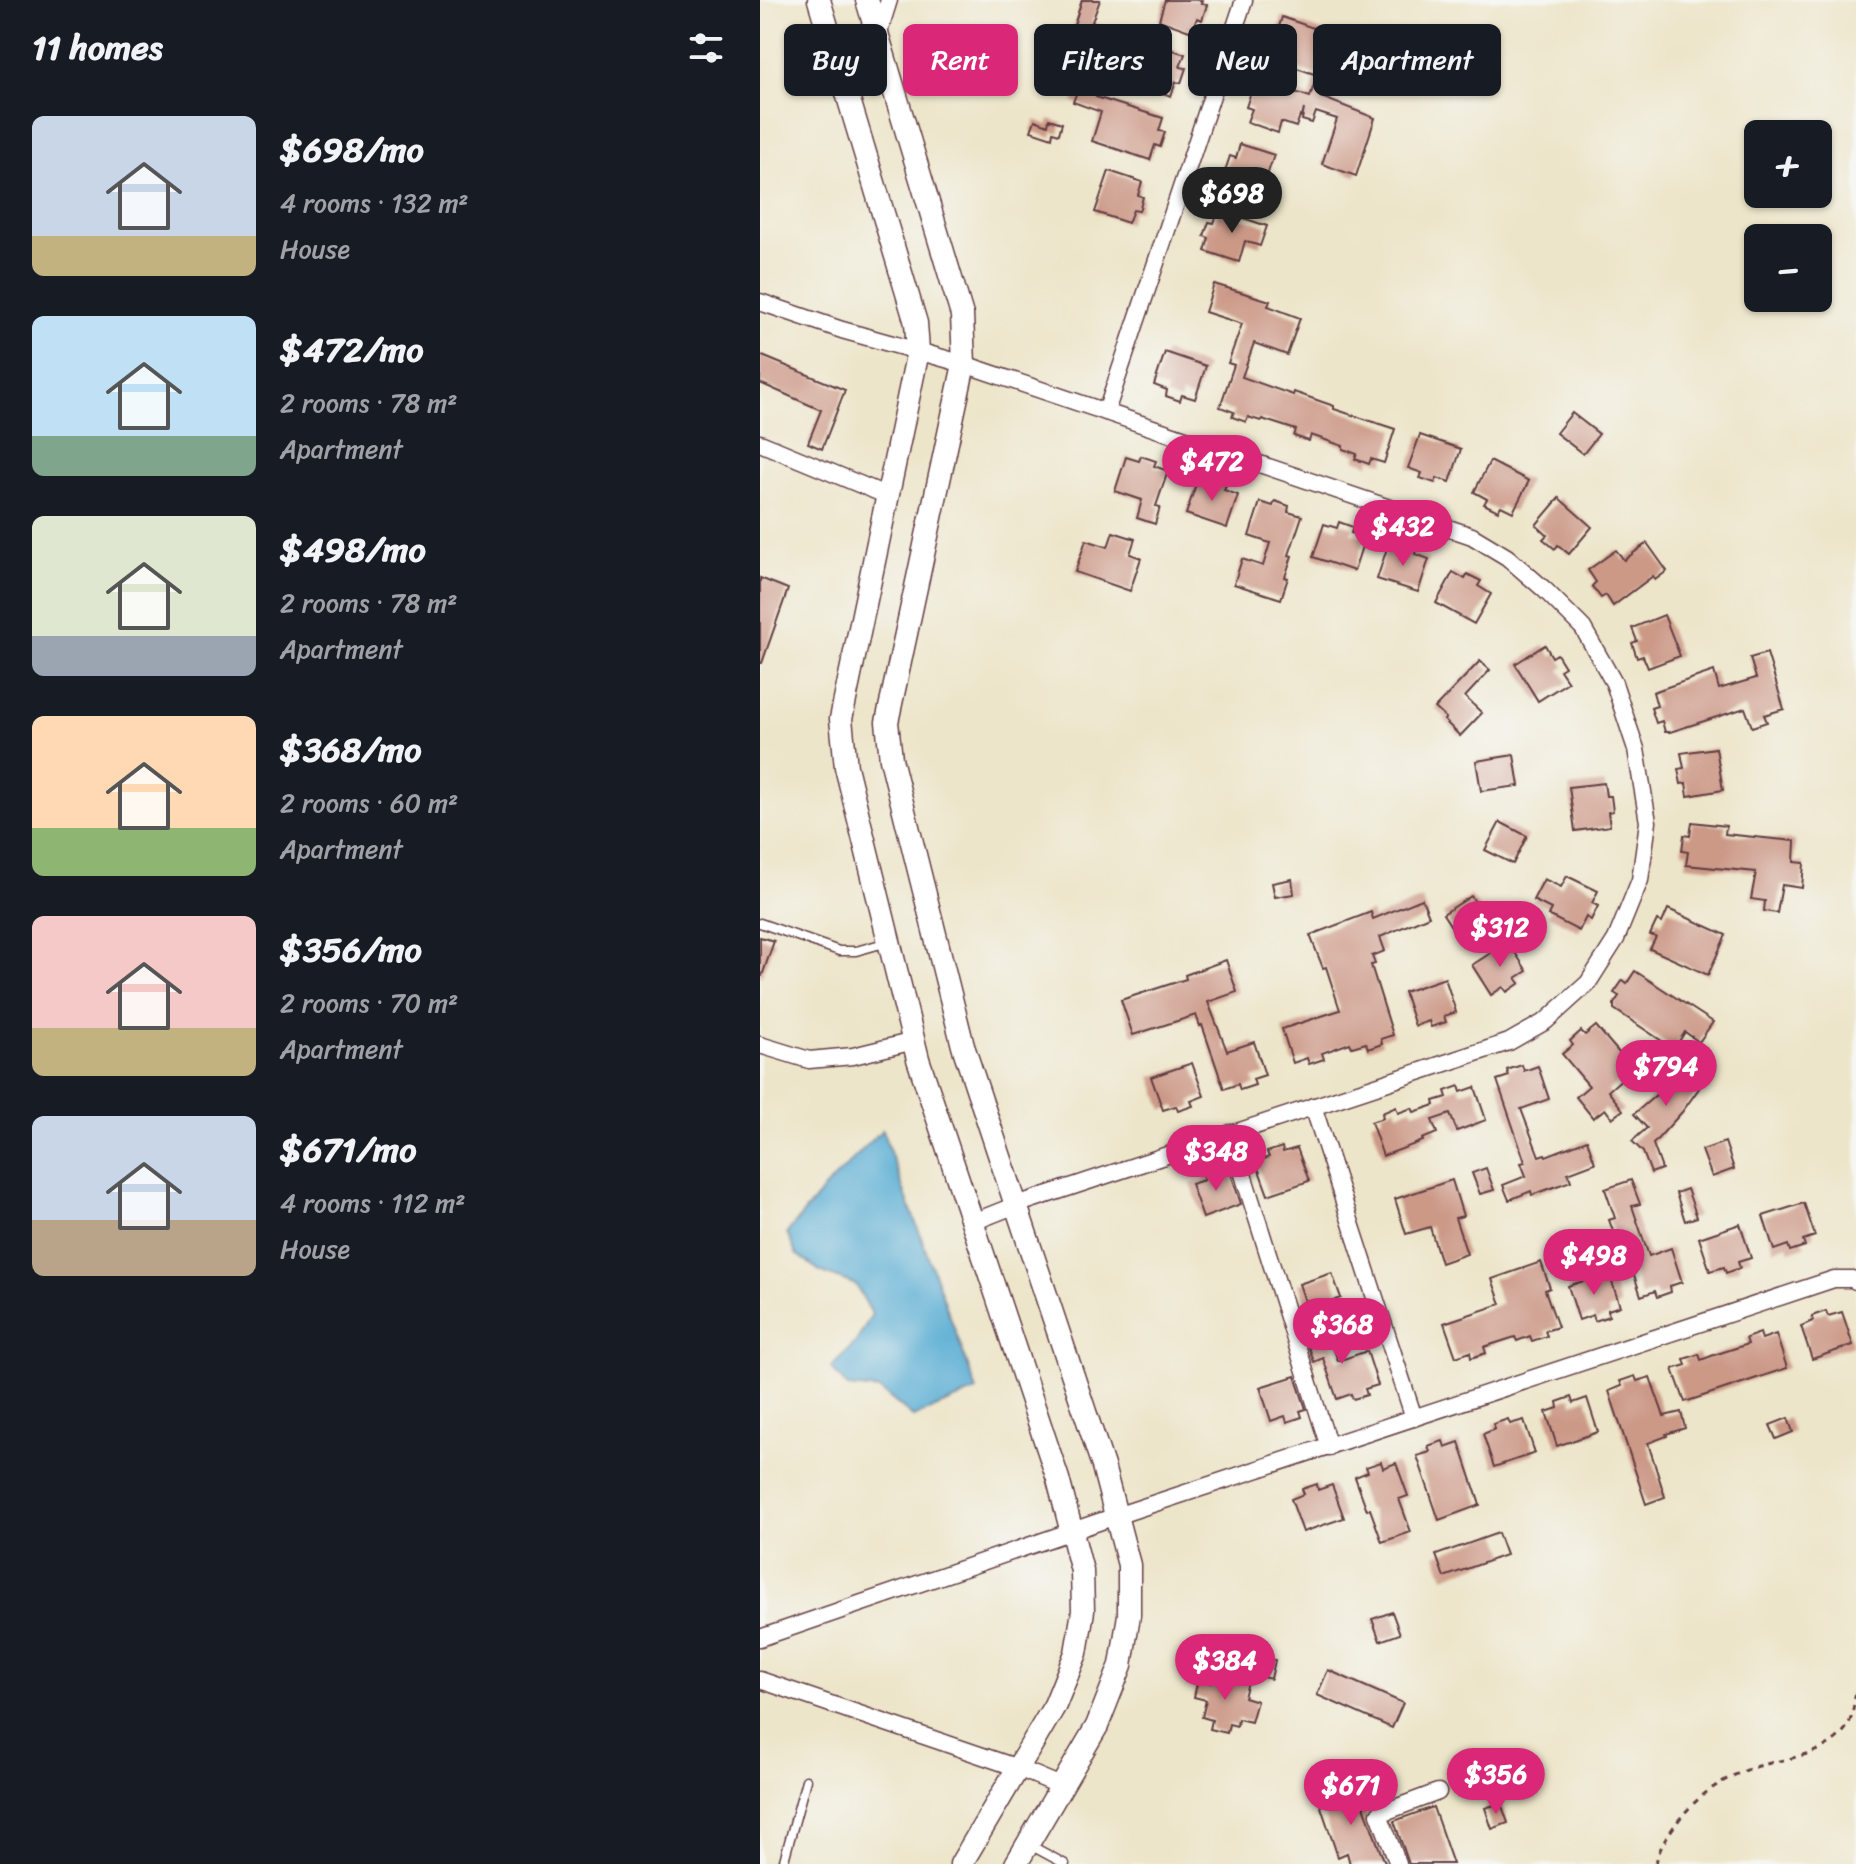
<!DOCTYPE html>
<meta charset="utf-8">
<style>
body{margin:0;font-family:Sriracha,sans-serif;background:#242831;color:#f1f3f6;height:100vh;display:flex;flex-direction:column;font-size:30px;white-space:nowrap}
*{box-sizing:border-box;margin:0}
p{font-size:26px;color:#9ea1a6}
.icon{flex:none;width:44px;height:44px;fill:none;stroke:currentColor;stroke-width:2;stroke-linecap:round;stroke-linejoin:round}
.map{position:relative;flex:1;overflow:hidden}
.drawer{display:flex;flex-direction:column;background:#171b24;width:760px}
.drawer>*{flex:none}
.guide{position:absolute;left:24px;top:24px;width:760px;height:72px;display:flex;gap:16px}
.tools{position:absolute;left:984px;top:120px;display:grid;gap:16px}
.tools a{display:grid;place-items:center;width:88px;height:88px;border-radius:12px;background:#171b24;box-shadow:0 2px 6px #0004;font-size:40px}
.price{position:absolute;translate:-50% -68px;padding:0 18px;border-radius:28px;background:#db2777;color:#fff;font-size:26px;line-height:52px;filter:drop-shadow(0 2px 4px #0008)}
.price::after{content:'';position:absolute;left:50%;top:48px;width:24px;height:18px;margin-left:-12px;background:inherit;clip-path:polygon(0 0,100% 0,50% 100%)}
.price.current{background:#222;color:#fff}
ul{padding:0;list-style:none}
li{display:flex;align-items:center;gap:24px;height:200px;padding:0 32px}
li span{display:grid;place-items:center;flex:none;width:224px;height:160px;border-radius:12px;color:#555}
li>.icon{margin-inline-start:auto}
span .icon{width:96px;height:96px;fill:#fffc;stroke-width:1}
li b{font-size:34px}
h2{display:flex;justify-content:space-between;align-items:center;height:96px;padding:0 32px;font-size:34px}
.tag{padding:0 28px;border-radius:12px;background:#171b24;box-shadow:0 2px 6px #0004;font-size:28px;line-height:72px}
.tag.current{background:#db2777;color:#fff}
main{display:flex;flex:1;min-height:0}
.map>svg:first-child{display:block}
</style>
<main>
<section class="drawer">
<h2>11 homes<svg class="icon" aria-label="filters" viewBox="0 0 24 24"><path d="M4 7h16M4 17h16"/><circle cx="9" cy="7" r="2"/><circle cx="15" cy="17" r="2"/></svg></h2>
<ul>
<li><span style="background:linear-gradient(#c9d6e8 75%,#c2b280 0)"><svg class="icon" aria-label="home" viewBox="0 0 24 24"><path d="M3 11l9-7 9 7M6 9v11h12V9"/></svg></span><div><b>$698/mo</b><p>4 rooms · 132 m²</p><p>House</p></div></li>
<li><span style="background:linear-gradient(#bfe0f5 75%,#7fa58c 0)"><svg class="icon" aria-label="home" viewBox="0 0 24 24"><path d="M3 11l9-7 9 7M6 9v11h12V9"/></svg></span><div><b>$472/mo</b><p>2 rooms · 78 m²</p><p>Apartment</p></div></li>
<li><span style="background:linear-gradient(#dfe7d0 75%,#9aa5b1 0)"><svg class="icon" aria-label="home" viewBox="0 0 24 24"><path d="M3 11l9-7 9 7M6 9v11h12V9"/></svg></span><div><b>$498/mo</b><p>2 rooms · 78 m²</p><p>Apartment</p></div></li>
<li><span style="background:linear-gradient(#ffd9b3 70%,#8fb573 0)"><svg class="icon" aria-label="home" viewBox="0 0 24 24"><path d="M3 11l9-7 9 7M6 9v11h12V9"/></svg></span><div><b>$368/mo</b><p>2 rooms · 60 m²</p><p>Apartment</p></div></li>
<li><span style="background:linear-gradient(#f6c9c9 70%,#c2b280 0)"><svg class="icon" aria-label="home" viewBox="0 0 24 24"><path d="M3 11l9-7 9 7M6 9v11h12V9"/></svg></span><div><b>$356/mo</b><p>2 rooms · 70 m²</p><p>Apartment</p></div></li>
<li><span style="background:linear-gradient(#c9d6e8 65%,#b9a48a 0)"><svg class="icon" aria-label="home" viewBox="0 0 24 24"><path d="M3 11l9-7 9 7M6 9v11h12V9"/></svg></span><div><b>$671/mo</b><p>4 rooms · 112 m²</p><p>House</p></div></li>
</ul>
</section>
<div class="map">
<svg width="1096" height="1864" viewBox="0 0 1096 1864">
<rect width="100%" height="100%" fill="#f6f6f2"/>
<filter id="ink" filterUnits="userSpaceOnUse"><feTurbulence type="fractalNoise" baseFrequency=".0125" numOctaves="2"/><feDisplacementMap in="SourceGraphic" scale="16" xChannelSelector="R" yChannelSelector="G"/><feConvolveMatrix kernelMatrix="1 2 1 2 8 2 1 2 1" color-interpolation-filters="sRGB"/></filter>
<filter id="wash" filterUnits="userSpaceOnUse"><feTurbulence type="fractalNoise" baseFrequency=".006" numOctaves="4" result="noise"/><feDisplacementMap in="SourceGraphic" scale="32" xChannelSelector="R" yChannelSelector="G"/><feGaussianBlur stdDeviation="1.8" result="paint"/><feColorMatrix in="noise" values="0 0 0 0 0 0 0 0 0 0 0 0 0 0 0 0 0 1.4 0 .05"/><feComposite in="paint" operator="in"/></filter>
<g filter="url(#wash)">
<rect width="100%" height="100%" fill="#ede5c9"/>
<path fill="#57acd3" stroke="#50667f" stroke-width="2" d="M122 1130 217 1391 153 1417 120 1390 88 1387 71 1368 96 1342 112 1314 96 1285 60 1271 36 1254 27 1233 63 1190Z"/>
<g id="blocks">
<g fill="#cc9987">
<path d="M322 0H340L332 22 425 54 420 67 426 68 421 83 416 82 411 96 377 84 385 61 379 59 380 56 336 41 323 80 296 71 303 49 306 50Z"/>
<path d="M405 0H442L441 3 447 5 442 20 437 18 432 32 399 20Z"/>
<path d="M522 17 582 38 561 97 615 118 596 176 562 164 577 119 556 112 552 123 542 120 544 109 542 117 540 116 536 127 521 122 518 133 487 122 492 109 486 107 491 92 497 94 501 81 550 97 557 75 508 58 512 45 507 43 512 28 518 30Z"/>
<path d="M619 47 633 50 630 66 616 63Z"/>
<path d="M319 87 337 93 336 97 403 118 399 131 405 132 400 147 395 145 390 160 332 141 341 112 313 102Z"/>
<path d="M289 119 302 123 299 134 293 132 292 138 271 131 275 120 288 125Z"/>
<path d="M480 144 514 155 500 196 467 185 471 173 465 171 470 156 476 158Z"/>
<path d="M349 171 382 182 378 195 383 197 379 211 373 210 368 223 335 212Z"/>
<path d="M459 210 507 226 500 246 485 241 479 262 445 251 449 238 444 236 449 222 454 223Z"/>
<path d="M454 284 510 301 508 306 540 318 527 355 494 343 482 377 533 395 534 392 574 406V409L635 429 624 463 611 459 609 464 595 459 597 454 583 449V446L551 435 549 441 534 436 536 430 502 419 501 421 488 417 486 422 472 417 474 412 460 407 474 365 468 363 482 324 445 312Z"/>
<path d="M405 352 446 366 435 399 422 395 420 401 406 396 407 390 394 385Z"/>
<path d="M0 355 85 390 62 449 48 443 61 410 0 383Z"/>
<path d="M812 413 839 434 823 454 796 433Z"/>
<path d="M660 435 701 449 690 482 677 478 675 483 660 478 662 473 648 468Z"/>
<path d="M381 456 396 461 394 466 408 471 396 506 400 507 395 524 377 518 382 500 355 491 366 457 379 461Z"/>
<path d="M730 461 769 481 753 512 741 506 738 511 724 504 727 499 714 492Z"/>
<path d="M451 480 466 485 464 490 478 495 467 528 426 514 437 481 449 485Z"/>
<path d="M799 498 832 527 809 554 798 545 795 549 783 539 787 535 776 525Z"/>
<path d="M515 501 529 506 528 512 542 516 529 555 532 556 525 577 528 578 521 599 474 584 482 559 503 566 510 543 489 536 500 502 513 506Z"/>
<path d="M579 522 593 527 591 533 605 537 594 571 553 557 564 524 577 528Z"/>
<path d="M353 532 375 539 370 554 381 558 370 591 315 572 326 540 348 547Z"/>
<path d="M887 543 907 571 895 580 893 576 853 606 846 595 841 598 832 586 836 582 828 570 856 550 864 560Z"/>
<path d="M643 544 657 549 655 554 669 559 658 592 617 579 628 545 641 549Z"/>
<path d="M693 572 705 579 707 574 721 581 718 586 731 594 714 624 676 603Z"/>
<path d="M0 578 28 589 2 663H0Z"/>
<path d="M904 615 920 656 888 668 883 656 877 658 872 643 877 641 872 628Z"/>
<path d="M785 645 792 657 797 654 805 667 800 670 808 682 778 701 755 664Z"/>
<path d="M1007 653 1024 709 1004 715 1007 722 992 727 985 708 910 732H905L902 721 896 723 891 708 897 706 893 692 954 671 959 689 996 678 990 658Z"/>
<path d="M720 661 730 670 705 697 722 713 700 736 684 720 686 718 675 708Z"/>
<path d="M956 748 963 790 928 796 926 783 921 784 918 769 924 768 921 753Z"/>
<path d="M754 755 759 786 721 791 716 761Z"/>
<path d="M844 783 846 796H851L853 811 848 812 850 826 815 831 809 787Z"/>
<path d="M740 822 767 836 753 864 725 850Z"/>
<path d="M932 822 966 826 965 834 1035 841 1034 862 1044 863 1042 888 1022 885 1017 913 1004 911 1005 901 991 899 996 872 926 865 928 852 922 851 924 835 930 836Z"/>
<path d="M807 876 838 891 832 903 838 906 831 920 826 917 819 931 788 915 791 909 773 900 784 879 801 887Z"/>
<path d="M532 879 534 894 515 897 512 883Z"/>
<path d="M711 896 730 924 702 943 683 914Z"/>
<path d="M662 899 669 916 620 937 625 951 612 956 615 964 611 965 633 1035 621 1039 622 1044 608 1049 606 1043 592 1047 590 1043 562 1053 564 1059 549 1064 547 1058 533 1063 522 1029 580 1010 566 967 563 968 550 935 611 912 613 919Z"/>
<path d="M908 909 966 935 948 975 890 949 896 937 890 935 897 920 902 923Z"/>
<path d="M0 937 14 941 2 976H0Z"/>
<path d="M748 942 767 971 756 978 760 983 747 992 743 987 731 995 712 965Z"/>
<path d="M466 960 477 992 448 1002 467 1051 494 1042 505 1075 493 1079 495 1085 480 1090 478 1084 464 1089 442 1025 440 1026 436 1015 373 1035 361 1000 426 979 425 975Z"/>
<path d="M875 971 953 1022 939 1042 925 1032 914 1049 854 1009V1004L859 996 854 993 863 980 867 983Z"/>
<path d="M685 978 696 1012 684 1016 686 1022 671 1027 669 1021 655 1026 644 992Z"/>
<path d="M836 1026 873 1069 848 1091 863 1110 852 1118 845 1109 833 1118 816 1097 829 1086 802 1054 813 1045 810 1041 821 1031 825 1035Z"/>
<path d="M910 1054 945 1080 922 1112 893 1144 902 1169 891 1173 883 1152 872 1141 887 1128 874 1114 897 1094 898 1096 913 1075 901 1066Z"/>
<path d="M432 1063 444 1096 431 1101 433 1106 418 1111 416 1106 403 1110 391 1077Z"/>
<path d="M762 1065 764 1071 778 1066 789 1099 761 1109 779 1156 785 1154 786 1156 827 1140 835 1163 808 1173 811 1181 772 1195 771 1191 749 1200 743 1185 766 1176 761 1163 765 1162 737 1080 749 1076 747 1070Z"/>
<path d="M699 1086 701 1092 715 1087 726 1120 697 1131 690 1114 672 1120 677 1133 662 1139 663 1141 623 1156 611 1122 623 1118 622 1113 636 1107 638 1113 652 1108 654 1112 675 1105 674 1101 687 1097 685 1091Z"/>
<path d="M965 1142 974 1169 952 1177 942 1150Z"/>
<path d="M522 1147 523 1152 537 1148 549 1181 508 1195 496 1162 509 1157 507 1152Z"/>
<path d="M726 1168 734 1190 720 1194 712 1173Z"/>
<path d="M457 1169 459 1175 470 1171 481 1204 443 1218 431 1184 444 1180 442 1174Z"/>
<path d="M692 1180 703 1216 695 1218 707 1254 681 1263 670 1227 646 1234 635 1199Z"/>
<path d="M871 1180 880 1204 872 1206 889 1256 911 1248 922 1282 910 1286 911 1292 897 1297 895 1291 881 1296 868 1257 863 1259 849 1220 855 1218 845 1189Z"/>
<path d="M927 1189 937 1217 925 1221 916 1193Z"/>
<path d="M1044 1203 1055 1236 1043 1240 1045 1246 1030 1251 1028 1245 1014 1250 1003 1216Z"/>
<path d="M980 1224 991 1258 978 1262 980 1268 966 1273 964 1267 950 1271 939 1238Z"/>
<path d="M781 1262 790 1288 785 1290 798 1327 785 1331 787 1336 772 1341 770 1336 757 1341 755 1337 724 1347 726 1353 711 1358 710 1352 696 1357 684 1323 741 1304 732 1279Z"/>
<path d="M572 1273 581 1298 548 1310 539 1284Z"/>
<path d="M849 1273 860 1306 848 1310 849 1316 835 1321 833 1315 819 1320 808 1286Z"/>
<path d="M1066 1311 1068 1316 1082 1312 1093 1345 1052 1359 1041 1326 1053 1321 1052 1316Z"/>
<path d="M565 1324 578 1361 607 1351 618 1385 605 1389 607 1395 593 1399 591 1394 577 1399 563 1358 554 1362 544 1332Z"/>
<path d="M1000 1333 1002 1339 1016 1334 1027 1368 925 1402 913 1369 926 1365 924 1359 939 1354 941 1360 954 1355 988 1344 986 1338Z"/>
<path d="M535 1376 546 1409 540 1411 542 1417 527 1422 525 1416 511 1421 500 1387Z"/>
<path d="M875 1376 877 1381 890 1377 904 1416 921 1412 925 1428 906 1434 907 1436 888 1443 905 1497 886 1504 849 1391 862 1386 860 1381Z"/>
<path d="M811 1397 813 1403 827 1398 838 1432 797 1446 786 1412 798 1408 797 1402Z"/>
<path d="M1028 1418 1033 1432 1016 1439 1010 1425Z"/>
<path d="M748 1419 750 1424 764 1420 775 1453 734 1467 723 1434 735 1429 733 1424Z"/>
<path d="M683 1441 685 1447 699 1442 720 1505 679 1520 657 1456 670 1452 668 1446Z"/>
<path d="M621 1462 623 1468 636 1463 648 1496 639 1499 651 1532 622 1542 610 1509 607 1510 595 1477 608 1472 606 1467Z"/>
<path d="M557 1484 558 1490 572 1485 584 1518 543 1532 531 1499 544 1494 542 1489Z"/>
<path d="M738 1533 746 1555 684 1577 676 1555Z"/>
<path d="M632 1612 640 1634 620 1641 612 1619Z"/>
<path d="M491 1654 515 1660 511 1679 487 1673Z"/>
<path d="M568 1670 643 1703 632 1728 557 1695Z"/>
<path d="M453 1673 488 1682 484 1697 497 1701 491 1722 478 1719 477 1726 469 1724 467 1733 450 1729 452 1720 442 1717 446 1700 434 1697 438 1679 451 1683Z"/>
<path d="M596 1784 621 1853 626 1864H590L587 1853 578 1857 558 1798Z"/>
<path d="M741 1803 748 1823 732 1829 725 1808Z"/>
<path d="M673 1807 693 1864H649L634 1821Z"/>
</g>
</g>
</g>
<g filter="url(#ink)">
<use href="#blocks" fill-opacity="0" stroke="#623d43" stroke-width="2"/>
<g fill="none" stroke-linecap="round" stroke-linejoin="round">
<defs>
<g id="lane">
<path d="M0 923 79 951H96L128 942"/>
<path d="M268 1844 305 1864"/>
<path d="M23 1864 46 1780"/>
</g>
<g id="street">
<path d="M118 35 129 0"/>
<path d="M0 302 82 330 204 364 712 536 747 557 785 590 823 628 854 683 876 749 888 822 880 880 856 939 828 983 786 1021 749 1042 256 1205 213 1222"/>
<path d="M346 412 484 0"/>
<path d="M0 443 128 496"/>
<path d="M0 1045 49 1060 93 1056 154 1041"/>
<path d="M553 1106 654 1418"/>
<path d="M470 1133 569 1447"/>
<path d="M0 1638 356 1516 1074 1279H1092L1096 1281"/>
<path d="M0 1680 258 1768 301 1786"/>
<path d="M638 1864 619 1814 678 1792"/>
</g>
<g id="secondary">
<path d="M59 0 156 323 158 351 81 719 86 767 158 1059 298 1479 322 1571 323 1611 316 1653 295 1705 201 1864"/>
<path d="M107 0 202 315 204 364 127 722 131 759 203 1046 343 1466 369 1565V1615L361 1665 337 1726 256 1864"/>
</g>
</defs>
<use href="#lane" stroke="#623d43" stroke-width="11"/>
<use href="#street" stroke="#623d43" stroke-width="19"/>
<use href="#secondary" stroke="#623d43" stroke-width="25"/>
<path stroke="#623d43" stroke-width="3" stroke-dasharray="6 6" stroke-linecap="butt" d="M896 1864C898 1849 909 1833 918 1821 936 1798 959 1780 987 1770 1020 1757 1065 1759 1087 1727 1093 1718 1094 1702 1096 1691"/>
<use href="#lane" stroke="#fff" stroke-width="8"/>
<use href="#street" stroke="#fff" stroke-width="16"/>
<use href="#secondary" stroke="#fff" stroke-width="22"/>
</g>
</g>
</svg>
<div class="tools">
<a>+</a>
<a>−</a>
</div>
<b class="price current" style="left:472px;top:235px">$698</b>
<b class="price" style="left:452px;top:503px">$472</b>
<b class="price" style="left:643px;top:568px">$432</b>
<b class="price" style="left:740px;top:969px">$312</b>
<b class="price" style="left:906px;top:1108px">$794</b>
<b class="price" style="left:456px;top:1193px">$348</b>
<b class="price" style="left:834px;top:1297px">$498</b>
<b class="price" style="left:582px;top:1366px">$368</b>
<b class="price" style="left:465px;top:1702px">$384</b>
<b class="price" style="left:736px;top:1816px">$356</b>
<b class="price" style="left:591px;top:1827px">$671</b>
<div class="guide">
<a class="tag">Buy</a>
<a class="tag current">Rent</a>
<a class="tag">Filters</a>
<a class="tag">New</a>
<a class="tag">Apartment</a>
</div>
</div>
</main>
